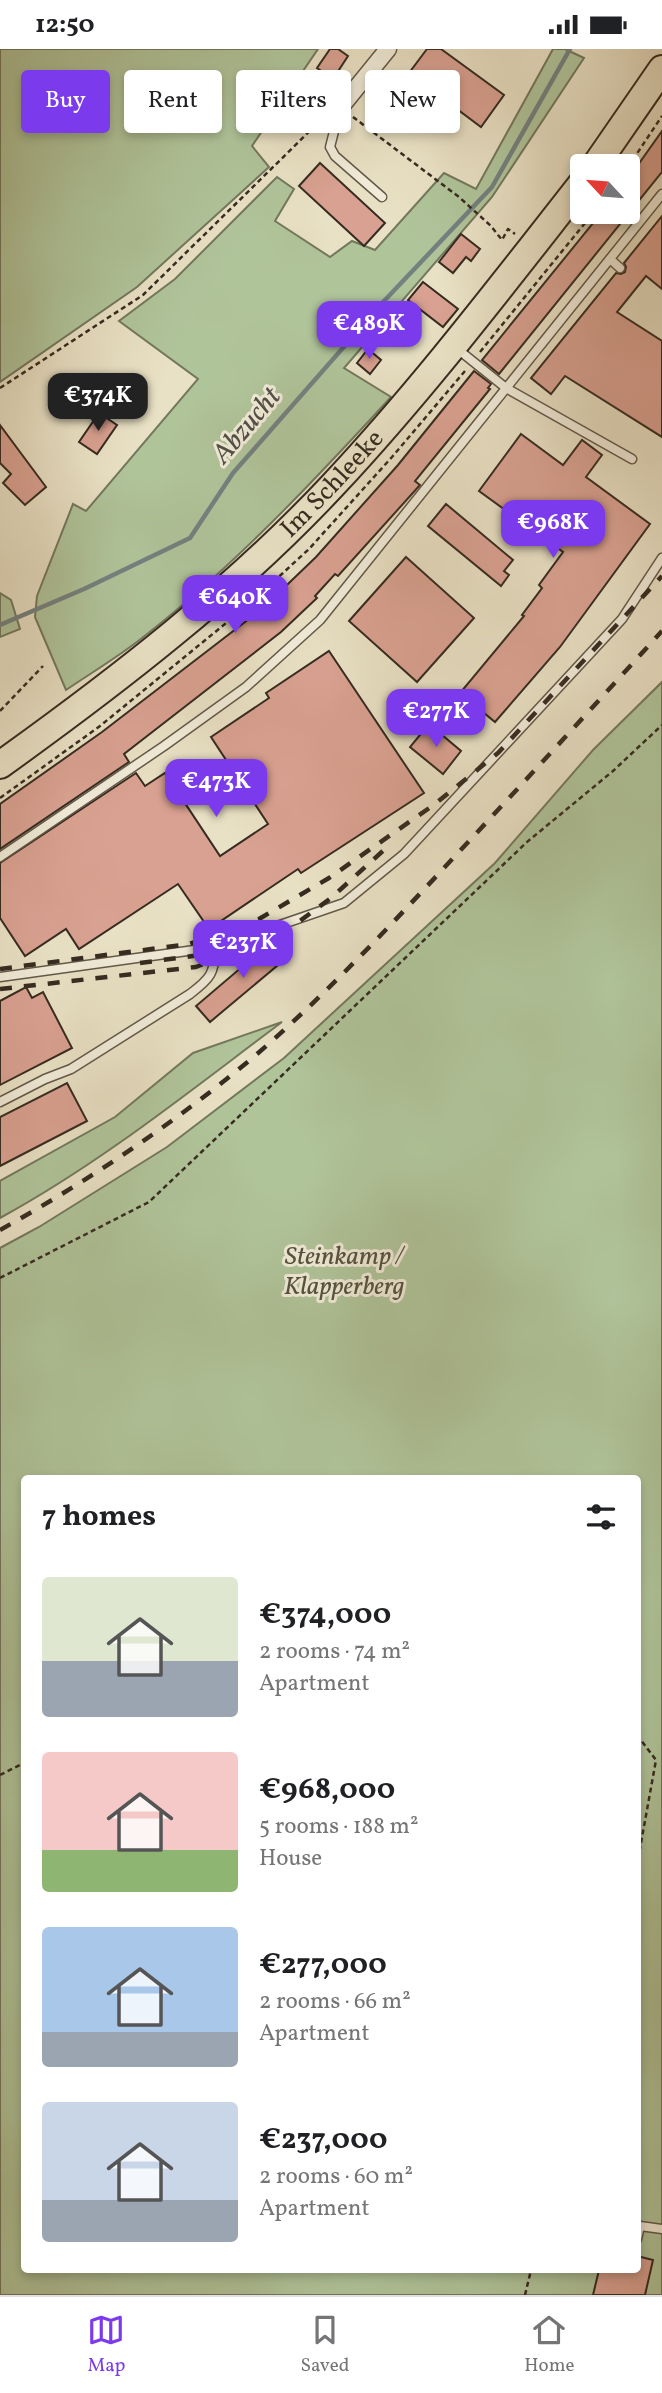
<!DOCTYPE html>
<meta charset="utf-8">
<style>
body{margin:0;font-family:Vollkorn,serif;background:#f2f2f2;color:#202124;height:100vh;display:flex;flex-direction:column;font-size:26px;white-space:nowrap}
*{box-sizing:border-box;margin:0}
p{font-size:23px;color:#757577}
.icon{flex:none;width:38px;height:38px;fill:none;stroke:currentColor;stroke-width:2;stroke-linecap:round;stroke-linejoin:round}
.map{position:relative;flex:1;overflow:hidden}
.drawer{position:absolute;left:21px;top:1426px;width:620px;height:798px;display:flex;flex-direction:column;background:#fff;border-radius:7px;box-shadow:0 4px 10px #0003}
.drawer>*{flex:none}
.guide{position:absolute;left:21px;top:21px;width:621px;height:63px;display:flex;gap:14px}
.needle{width:46px;rotate:296deg}
.buttons{position:absolute;left:570px;top:105px;display:grid;gap:14px}
.buttons a{display:grid;place-items:center;width:70px;height:70px;border-radius:7px;background:#fff;box-shadow:0 4px 10px #0003;font-size:35px}
.price{position:absolute;translate:-50% -60px;padding:0 16px;border-radius:14px;background:#7c3aed;color:#fff;font-size:23px;line-height:46px;filter:drop-shadow(0 2px 4px #0008)}
.price::after{content:'';position:absolute;left:50%;top:42px;width:21px;height:16px;margin-left:-10px;background:inherit;clip-path:polygon(0 0,100% 0,50% 100%)}
.price.active{background:#222;color:#fff}
ul{padding:0;list-style:none}
li{display:flex;align-items:center;gap:21px;height:175px;padding:0 21px}
li span{display:grid;place-items:center;flex:none;width:196px;height:140px;border-radius:7px;color:#555}
li>.icon{margin-inline-start:auto}
span .icon{width:84px;height:84px;fill:#fffc;stroke-width:1}
li b{font-size:30px}
h2{display:flex;justify-content:space-between;align-items:center;height:84px;padding:0 21px;font-size:30px}
.pill{padding:0 24px;border-radius:7px;background:#fff;box-shadow:0 4px 10px #0003;font-size:24px;line-height:63px}
.pill.active{background:#7c3aed;color:#fff}
.status{display:flex;justify-content:space-between;align-items:center;height:49px;padding:0 35px;background:#fff;direction:ltr}
.status svg{height:19px;fill:currentColor}
.menu{display:flex;justify-content:space-around;align-items:center;height:98px;border-top:2px solid #e0e0e0;background:#fff;font-size:19px;color:#757577}
.menu a{display:grid;justify-items:center;gap:4px}
.menu .active{color:#7c3aed}
.map>svg:first-child{display:block}
</style>
<div class="status"><b>12:50</b><svg viewBox="0 0 49 12"><path d="M0 12V9h3v3zM5 12V6h3v6zM10 12V3h3v9zM15 12V0h3v12zM26 1h20v11H26zM47 4h2v5h-2z"/></svg></div>
<div class="map">
<svg width="662" height="2246" viewBox="0 0 662 2246">
<rect width="100%" height="100%" fill="#e9e1c5"/>
<filter id="stains"><feTurbulence type="fractalNoise" baseFrequency=".00286" numOctaves="4"/><feColorMatrix values="0 0 0 0 .2 0 0 0 0 .09 0 0 0 0 .02 0 0 0 .5 -.17"/></filter>
<radialGradient id="worn" r=".72"><stop offset=".6" stop-color="#630" stop-opacity="0"/><stop offset="1" stop-color="#630" stop-opacity=".3"/></radialGradient>
<g fill="#b0c49a" stroke="#73785d" stroke-width="2" fill-rule="evenodd">
<path d="M0 0H318L252 97 269 118 137 238 0 333Z"/>
<path d="M553 0H565L584 9 492 148 344 319 391 348C313 433 233 518 142 589 118 608 91 624 66 641L35 568 37 547 73 455 86 462 198 330 119 272 175 230 277 128 294 140 275 172 330 208 352 192 375 201 444 124 476 140Z"/>
<path d="M0 544 11 551 20 580 0 588Z"/>
<path d="M662 633V2246H0V1199L39 1178 167 1098 284 1009 495 814 593 701ZM24 1430H637V2221H24Z"/>
<path d="M282 973C191 1041 101 1114 0 1169V1132L115 1068 193 1004Z"/>
</g>
<g fill="none" stroke-linecap="round" stroke-linejoin="round">
<path stroke="#748180" stroke-width="4.5" d="M0 576 84 540 190 489 233 424 385 251 492 138 570 0"/>
</g>
<g fill="#d9a191" stroke="#362b20" stroke-width="2">
<path d="M330 0H338L348 7 333 30 317 19Z"/>
<path d="M427 0H441L504 46 481 78 409 24Z"/>
<path d="M662 82V123L499 325 482 311 602 163H628V130Z"/>
<path d="M320 114 385 174 364 197 299 137Z"/>
<path d="M662 167V240L646 227 617 263 662 292V388L565 327 551 345 531 329 616 224 621 225 625 223 626 218 624 214Z"/>
<path d="M461 185 480 200 471 212 466 208 453 224 439 213Z"/>
<path d="M423 233 458 260 443 278 408 251Z"/>
<path d="M368 300 381 311 370 325 357 314Z"/>
<path d="M474 322 491 335 488 339 490 340 415 432 420 436 338 527 335 525 315 547 317 549 281 583 124 705 129 713 0 800V755L102 683 263 559 316 508 398 416Z"/>
<path d="M99 364 117 376 97 405 79 393Z"/>
<path d="M0 376 46 438 25 456 3 434 11 425 0 414Z"/>
<path d="M521 385 563 416 582 391 602 406 586 428 650 475 560 598 495 673 460 644 524 567 522 566 542 539 539 536 563 503 479 442Z"/>
<path d="M446 455 513 511 504 522 509 526 501 537 428 477Z"/>
<path d="M406 508 474 569 417 633 349 572Z"/>
<path d="M329 602 424 744 301 824 298 820 209 880 178 835 79 900 66 880 25 907 0 869V814L136 724 145 737 165 724 220 807 268 775 211 688 269 649 266 644Z"/>
<path d="M429 675 461 702 443 725 410 698Z"/>
<path d="M276 889 290 906 210 973 196 957Z"/>
<path d="M26 938 32 949 43 943 72 999 0 1036V952Z"/>
<path d="M67 1034 87 1072 0 1117V1068Z"/>
<path d="M637 2207 653 2211 645 2246H593L599 2221H637Z"/>
</g>
<g fill="none" stroke-linecap="round" stroke-linejoin="round">
<defs>
<g id="service">
<path d="M340 59 330 98 335 107 382 148"/>
<path d="M610 210 620 219"/>
<path d="M455 298 506 339 632 410"/>
<path d="M0 808 164 697 246 638 320 571 662 145"/>
<path d="M0 928 216 898 344 854 404 805 622 570 662 509"/>
<path d="M0 1053 45 1030 71 1020 190 945C211 929 214 925 216 898"/>
<path d="M637 2190 640 2177 662 2180"/>
</g>
<path id="minor" d="M340 59 388 0"/>
<g id="primary">
<path d="M595 117 662 20"/>
<path id="s1" d="M0 716C117 632 234 542 333 436 422 341 502 236 583 133"/>
</g>
</defs>
<use href="#service" stroke="#635849" stroke-width="11"/>
<use href="#minor" stroke="#635849" stroke-width="19"/>
<use href="#primary" stroke="#362b20" stroke-width="30"/>
<g stroke="#362b20" stroke-width="2.5" stroke-dasharray="5 3.5" stroke-linecap="butt">
<path d="M353 68 459 148 491 177 502 191 508 180 515 185"/>
<path d="M628 118 662 67"/>
<path d="M480 303 594 163"/>
<path d="M0 339 143 246 326 66"/>
<path d="M0 662 43 617"/>
<path d="M0 749 100 677 247 557 309 500 392 408 465 322"/>
<path d="M0 1229 149 1153 527 793 613 722 662 676"/>
<path d="M637 1686 656 1711 637 1816"/>
<path d="M0 1726 24 1714"/>
<path d="M525 2246 531 2221"/>
</g>
<use href="#service" stroke="#f1ecd9" stroke-width="8"/>
<use href="#minor" stroke="#f1ecd9" stroke-width="16"/>
<use href="#primary" stroke="#e9e1c5" stroke-width="26"/>
<g stroke="#362b20" stroke-width="4.5" stroke-dasharray="12 12" stroke-linecap="butt">
<path d="M140 914 200 906 253 881"/>
<path d="M0 920 189 895 259 870 329 829 435 755 498 704 662 527"/>
<path d="M0 940 196 918 285 883 331 849 385 800"/>
<path d="M0 1181C88 1132 173 1075 250 1011 324 948 391 876 457 805 526 731 594 657 662 582"/>
</g>
</g>
<g text-anchor="middle" dominant-baseline="central" stroke-width="6" stroke-linejoin="round" paint-order="stroke">
<g font-size="26" fill="#362b20" stroke="#f1ecd9">
<text stroke="none"><textPath href="#s1" startOffset="436">Im Schleeke</textPath></text>
</g>
<g font-size="26" font-style="italic" fill="#54513e" stroke="#f1ecd9">
<text x="344" y="1208">Steinkamp /<tspan x="344" dy="30">Klapperberg</tspan></text>
</g>
<g font-size="28" font-style="italic" fill="#504f48" stroke="#f1ecd9">
<text transform="translate(247 377) rotate(-50)">Abzucht</text>
</g>
</g>
<rect width="100%" height="100%" filter="url(#stains)"/>
<rect width="100%" height="100%" fill="url(#worn)"/>
</svg>
<div class="buttons">
<a><svg class="needle" viewBox="-14 -14 28 28"><path d="M0-13l5 13h-10z" fill="#e53935"/><path d="M0 13l5-13h-10z" fill="#757577"/></svg></a>
</div>
<b class="price" style="left:369px;top:312px">€489K</b>
<b class="price active" style="left:98px;top:384px">€374K</b>
<b class="price" style="left:553px;top:511px">€968K</b>
<b class="price" style="left:235px;top:586px">€640K</b>
<b class="price" style="left:436px;top:700px">€277K</b>
<b class="price" style="left:216px;top:770px">€473K</b>
<b class="price" style="left:243px;top:931px">€237K</b>
<div class="guide">
<a class="pill active">Buy</a>
<a class="pill">Rent</a>
<a class="pill">Filters</a>
<a class="pill">New</a>
</div>
<section class="drawer">
<h2>7 homes<svg class="icon" aria-label="filters" viewBox="0 0 24 24"><path d="M4 7h16M4 17h16"/><circle cx="9" cy="7" r="2"/><circle cx="15" cy="17" r="2"/></svg></h2>
<ul>
<li><span style="background:linear-gradient(#dfe7d0 60%,#9aa5b1 0)"><svg class="icon" aria-label="home" viewBox="0 0 24 24"><path d="M3 11l9-7 9 7M6 9v11h12V9"/></svg></span><div><b>€374,000</b><p>2 rooms · 74 m²</p><p>Apartment</p></div></li>
<li><span style="background:linear-gradient(#f6c9c9 70%,#8fb573 0)"><svg class="icon" aria-label="home" viewBox="0 0 24 24"><path d="M3 11l9-7 9 7M6 9v11h12V9"/></svg></span><div><b>€968,000</b><p>5 rooms · 188 m²</p><p>House</p></div></li>
<li><span style="background:linear-gradient(#a9c7e8 75%,#9aa5b1 0)"><svg class="icon" aria-label="home" viewBox="0 0 24 24"><path d="M3 11l9-7 9 7M6 9v11h12V9"/></svg></span><div><b>€277,000</b><p>2 rooms · 66 m²</p><p>Apartment</p></div></li>
<li><span style="background:linear-gradient(#c9d6e8 70%,#9aa5b1 0)"><svg class="icon" aria-label="home" viewBox="0 0 24 24"><path d="M3 11l9-7 9 7M6 9v11h12V9"/></svg></span><div><b>€237,000</b><p>2 rooms · 60 m²</p><p>Apartment</p></div></li>
</ul>
</section>
</div>
<nav class="menu">
<a class="active"><svg class="icon" aria-label="map" viewBox="0 0 24 24"><path d="M3 6l6-2 6 2 6-2v14l-6 2-6-2-6 2zM9 4v14M15 6v14"/></svg>Map</a>
<a><svg class="icon" aria-label="saved" viewBox="0 0 24 24"><path d="M7 4h10v16l-5-4-5 4z"/></svg>Saved</a>
<a><svg class="icon" aria-label="home" viewBox="0 0 24 24"><path d="M3 11l9-7 9 7M6 9v11h12V9"/></svg>Home</a>
</nav>
